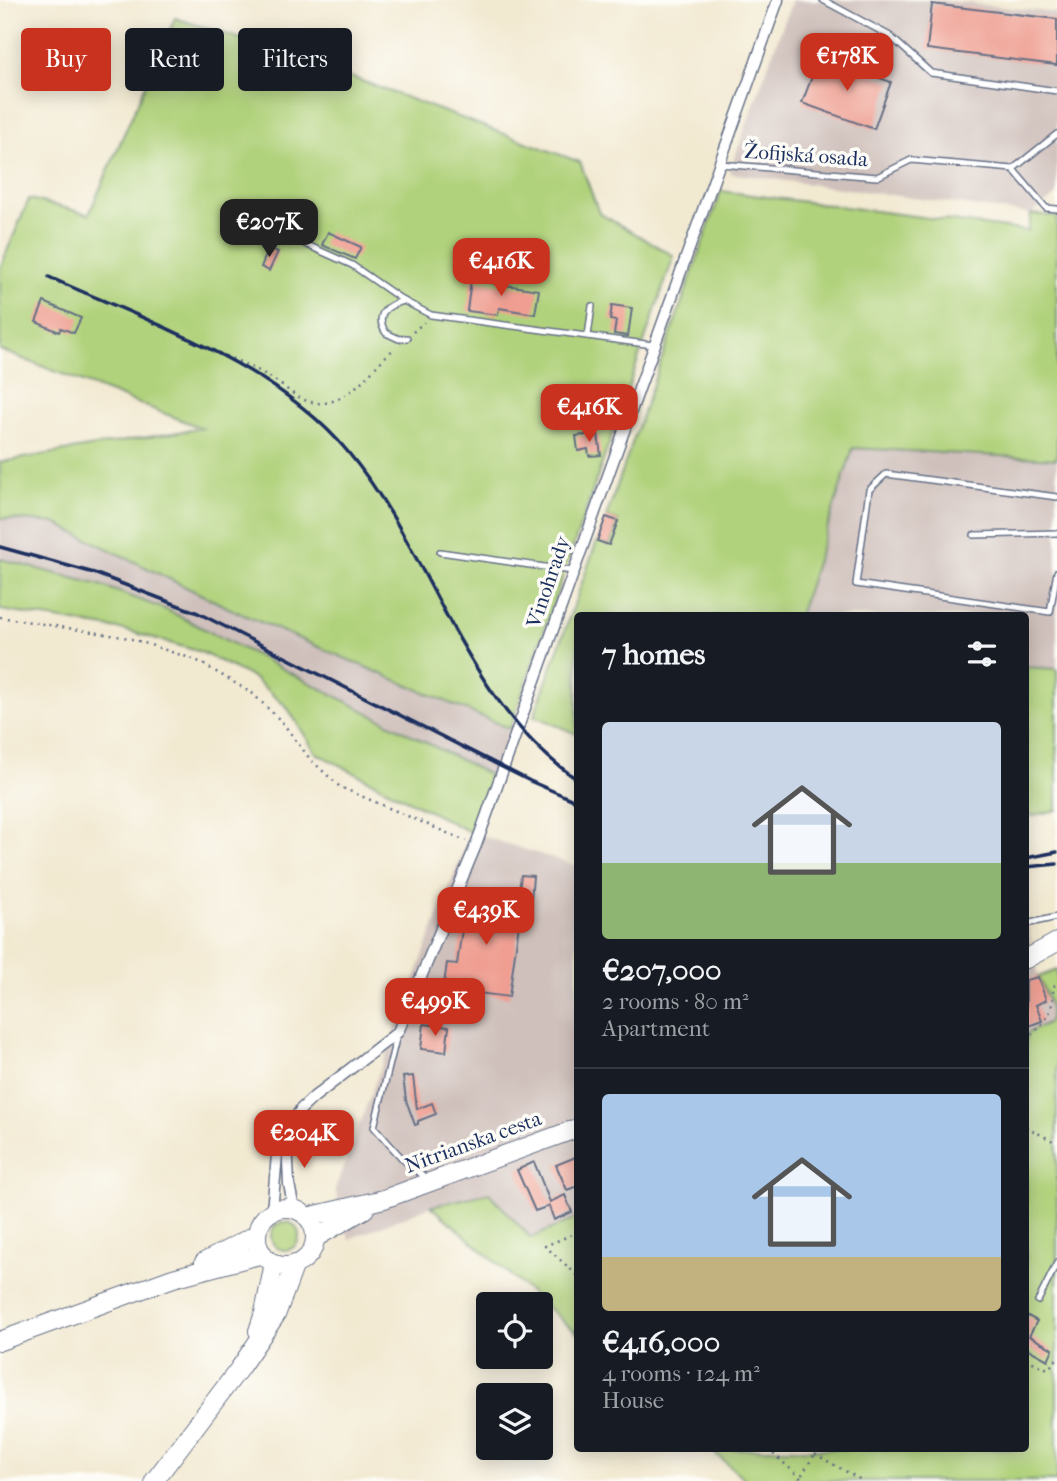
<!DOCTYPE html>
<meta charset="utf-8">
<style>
body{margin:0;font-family:"IM FELL French Canon",serif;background:#20242c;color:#f1f3f6;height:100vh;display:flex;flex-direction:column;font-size:26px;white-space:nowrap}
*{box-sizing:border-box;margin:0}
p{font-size:23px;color:#9ea1a6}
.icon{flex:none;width:38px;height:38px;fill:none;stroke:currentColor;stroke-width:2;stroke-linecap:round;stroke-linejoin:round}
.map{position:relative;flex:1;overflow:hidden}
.details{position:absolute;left:574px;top:612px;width:455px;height:840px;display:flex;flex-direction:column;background:#171b24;border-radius:7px;box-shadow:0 4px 18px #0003}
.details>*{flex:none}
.banner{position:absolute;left:21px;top:28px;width:448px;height:63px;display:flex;gap:14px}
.tools{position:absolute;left:476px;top:1292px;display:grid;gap:14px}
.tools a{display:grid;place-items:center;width:77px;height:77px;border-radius:7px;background:#171b24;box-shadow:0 4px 18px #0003;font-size:35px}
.price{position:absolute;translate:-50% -60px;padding:0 16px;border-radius:14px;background:#c8321e;color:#fff;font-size:23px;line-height:46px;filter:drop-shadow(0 2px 4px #0008)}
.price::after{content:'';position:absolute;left:50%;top:42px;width:21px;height:16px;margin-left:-10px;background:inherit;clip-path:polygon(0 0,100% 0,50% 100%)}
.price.selected{background:#222;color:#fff}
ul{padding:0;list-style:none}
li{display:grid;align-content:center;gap:14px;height:371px;padding:0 28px}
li+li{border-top:2px solid #363941}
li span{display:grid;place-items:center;height:217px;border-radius:7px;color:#555}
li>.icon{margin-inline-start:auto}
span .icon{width:126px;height:126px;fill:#fffc;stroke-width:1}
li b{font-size:30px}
h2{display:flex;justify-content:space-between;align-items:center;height:84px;padding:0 28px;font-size:30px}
.pill{padding:0 24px;border-radius:7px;background:#171b24;box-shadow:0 4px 18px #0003;font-size:24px;line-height:63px}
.pill.selected{background:#c8321e;color:#fff}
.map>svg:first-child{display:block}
</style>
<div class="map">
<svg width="1057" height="1481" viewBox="0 0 1057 1481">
<rect width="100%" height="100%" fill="#fdfcf7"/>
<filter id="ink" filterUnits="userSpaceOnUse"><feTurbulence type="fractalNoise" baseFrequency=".0143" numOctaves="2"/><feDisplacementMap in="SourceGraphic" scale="14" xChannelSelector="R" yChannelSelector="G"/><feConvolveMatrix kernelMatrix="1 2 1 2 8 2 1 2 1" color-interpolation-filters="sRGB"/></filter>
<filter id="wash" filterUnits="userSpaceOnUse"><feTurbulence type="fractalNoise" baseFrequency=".00686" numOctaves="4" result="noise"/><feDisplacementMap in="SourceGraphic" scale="28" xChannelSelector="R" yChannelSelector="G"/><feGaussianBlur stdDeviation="1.57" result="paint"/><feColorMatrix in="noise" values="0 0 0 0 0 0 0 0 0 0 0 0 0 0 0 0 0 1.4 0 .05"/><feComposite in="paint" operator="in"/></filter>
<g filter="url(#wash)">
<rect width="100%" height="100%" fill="#f2e9d1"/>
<g fill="#cfc0bb">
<path d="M792 0H940L1057 13V195L1031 214 729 173Z"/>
<path d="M853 448 1057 459V669L1026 667V616H799Z"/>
<path d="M0 518 55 523 237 612 510 729 492 776 167 610 100 585 0 559Z"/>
<path d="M470 832 577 866V1218L531 1238 489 1193 431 1206 349 1239 335 1189Z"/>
<path d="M1026 917 1038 977 1049 999 1051 1013 1049 1022 1046 1025 1026 1034Z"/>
</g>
<g fill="#b1d27b" stroke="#66806c" stroke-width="2">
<path d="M175 18 294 56 580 162 599 213 674 256 510 729 237 612 55 523 0 518V462L202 428 0 350V268L29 199 89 214Z"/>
<path d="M721 191 1028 231 1031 214 1057 216V459L853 448 799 616H578L577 734 534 716 597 541 610 545 618 521 606 517Z"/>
<path d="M0 559 100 585 167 610 492 776 470 832 316 753 287 707 252 677 201 652 125 630 0 610Z"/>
<path d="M1026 667 1057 669V810L1026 817Z"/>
<path d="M1057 970V1481H747L710 1449H1026V1034L1049 1022C1054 1005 1045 993 1038 977Z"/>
<path d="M489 1193 531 1238 577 1218V1333L431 1206Z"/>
<circle cx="285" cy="1236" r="14"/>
</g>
<g id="blocks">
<g fill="#ef9e91">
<path d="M932 4 1057 19V65L927 49Z"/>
<path d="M824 58 891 82 874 129 802 103 818 61Z"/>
<path d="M766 148 792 154 789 164 764 159Z"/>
<path d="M328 232 361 247 355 259 322 245Z"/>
<path d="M269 248 278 252 269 271 261 267Z"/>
<path d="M471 280 539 290 535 314 499 308 498 315 467 311Z"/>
<path d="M44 302 81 318 74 333 61 328 59 332 36 322Z"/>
<path d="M612 305 632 308 628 336 614 334 616 321 610 320Z"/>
<path d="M598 434 601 455 589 456 588 449 578 451 576 436Z"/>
<path d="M606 517 618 521 609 545 597 541Z"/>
<path d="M521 875 533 876 531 901 518 899Z"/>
<path d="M467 895 522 902 509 997 454 990 455 985 444 984 447 963 457 964Z"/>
<path d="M1038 977 1046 1000 1036 1005 1042 1021 1026 1027V980Z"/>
<path d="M424 1024 449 1027 446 1052 421 1049Z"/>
<path d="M413 1076 417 1109 432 1103 436 1114 418 1121V1124L415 1125 406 1100 403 1077Z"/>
<path d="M578 1156V1186L567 1190 556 1165Z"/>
<path d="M534 1162 550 1202 565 1195 572 1212 554 1220 549 1206 535 1211 517 1170Z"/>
<path d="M1026 1315 1037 1321 1029 1336 1053 1349 1048 1360 1026 1348Z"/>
</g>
</g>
</g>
<g filter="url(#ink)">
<use href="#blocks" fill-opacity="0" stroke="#667086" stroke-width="2"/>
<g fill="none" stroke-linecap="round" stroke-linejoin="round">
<defs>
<g id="lane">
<path d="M823 0 890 36 931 73 1057 91"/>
<path d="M720 164 877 177 911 160 1013 169 1046 208 1057 209"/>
<path d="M1013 169 1057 134"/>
<path d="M305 244 352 265 404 301 431 315 653 345"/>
<path d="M404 301C386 305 374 315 386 333L399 339 407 338"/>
<path d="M588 336 592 306"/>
<path d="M1057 497 886 474 869 490 856 584 1050 612 1057 572"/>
<path d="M974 535 1057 533"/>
<path d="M440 552 572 571"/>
<path d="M1026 924 1057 917"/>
<path d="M397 1035 374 1127C391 1145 405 1166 428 1178"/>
<path d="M1038 1301 1057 1263"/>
</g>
<g id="street">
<path d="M287 1139 289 1184 294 1209"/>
<path d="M272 1211 277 1155 287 1132 301 1109 314 1097 398 1032 476 845 778 0"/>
</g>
<g id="primary">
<path d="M1026 959 1057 942"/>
<circle cx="286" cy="1237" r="29"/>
<path d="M307 1217 384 1199 578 1128"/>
<path d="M315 1238 365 1209"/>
<path d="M204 1262 257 1234"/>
<path d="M258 1331 264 1313 274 1263"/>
<path d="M0 1341 173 1278 263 1254"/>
<path d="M154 1481 239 1369 276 1315 295 1264"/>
</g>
</defs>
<use href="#lane" stroke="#667086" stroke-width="8"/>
<use href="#street" stroke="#667086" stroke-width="13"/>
<use href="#primary" stroke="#667086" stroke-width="20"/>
<g stroke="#667086" stroke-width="2.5" stroke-dasharray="2 5" stroke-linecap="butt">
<path d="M52 280C107 302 161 325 215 351 232 359 251 366 268 376 287 387 300 405 324 403 353 400 374 365 395 348"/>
<path d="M413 332 424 322"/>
<path d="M0 617 129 638 196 660 252 693 282 722 310 759 340 787 466 841"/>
<path d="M1026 1039C1046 1021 1054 1015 1053 986L1057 985"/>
<path d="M1026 1127 1057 1143"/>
<path d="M578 1232 545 1246 578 1276"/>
<path d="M1026 1359 1048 1369 1057 1359"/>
<path d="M768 1449 804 1481"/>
<path d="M815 1454 863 1481"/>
<path d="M798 1481 818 1449"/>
</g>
<use href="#lane" stroke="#fff" stroke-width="5"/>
<use href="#street" stroke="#fff" stroke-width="10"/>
<use href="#primary" stroke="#fff" stroke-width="18"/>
<g stroke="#1b2f5e" stroke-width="3.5">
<path d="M49 277C151 323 275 364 348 452 434 555 462 701 578 780"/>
<path d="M0 547 94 573 198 613 530 781 578 802"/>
<path d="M1026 858 1057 852"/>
<path d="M1026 867 1057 864"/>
</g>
</g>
</g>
<g text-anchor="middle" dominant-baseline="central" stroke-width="7" stroke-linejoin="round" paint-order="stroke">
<g font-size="21" fill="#1b2f5e" stroke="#fdfcf7">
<text transform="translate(806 155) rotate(4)">Žofijská osada</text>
<text transform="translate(548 582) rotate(-71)">Vinohrady</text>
<text transform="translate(473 1142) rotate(-20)">Nitrianska cesta</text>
</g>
</g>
</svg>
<div class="tools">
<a><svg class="icon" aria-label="locate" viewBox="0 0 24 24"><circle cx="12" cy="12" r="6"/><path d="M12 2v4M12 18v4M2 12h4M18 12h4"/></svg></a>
<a><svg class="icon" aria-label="layers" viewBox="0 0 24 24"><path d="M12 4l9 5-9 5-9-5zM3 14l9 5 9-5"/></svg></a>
</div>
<b class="price" style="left:847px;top:93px">€178K</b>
<b class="price selected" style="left:269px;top:259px">€207K</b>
<b class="price" style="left:501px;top:298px">€416K</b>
<b class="price" style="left:589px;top:444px">€416K</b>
<b class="price" style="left:486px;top:947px">€439K</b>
<b class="price" style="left:435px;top:1038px">€499K</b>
<b class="price" style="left:304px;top:1170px">€204K</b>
<div class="banner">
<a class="pill selected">Buy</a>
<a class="pill">Rent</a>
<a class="pill">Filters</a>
</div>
<section class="details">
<h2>7 homes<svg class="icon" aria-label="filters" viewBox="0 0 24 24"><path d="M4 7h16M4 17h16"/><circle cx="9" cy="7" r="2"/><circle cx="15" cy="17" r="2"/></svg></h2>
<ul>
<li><span style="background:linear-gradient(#c9d6e8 65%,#8fb573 0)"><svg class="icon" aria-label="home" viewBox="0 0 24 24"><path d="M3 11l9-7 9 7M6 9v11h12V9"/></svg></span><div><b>€207,000</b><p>2 rooms · 80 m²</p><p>Apartment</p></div></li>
<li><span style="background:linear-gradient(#a9c7e8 75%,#c2b280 0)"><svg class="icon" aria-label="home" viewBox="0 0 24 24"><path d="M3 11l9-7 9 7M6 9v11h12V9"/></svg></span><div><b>€416,000</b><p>4 rooms · 124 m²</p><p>House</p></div></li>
</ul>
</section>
</div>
